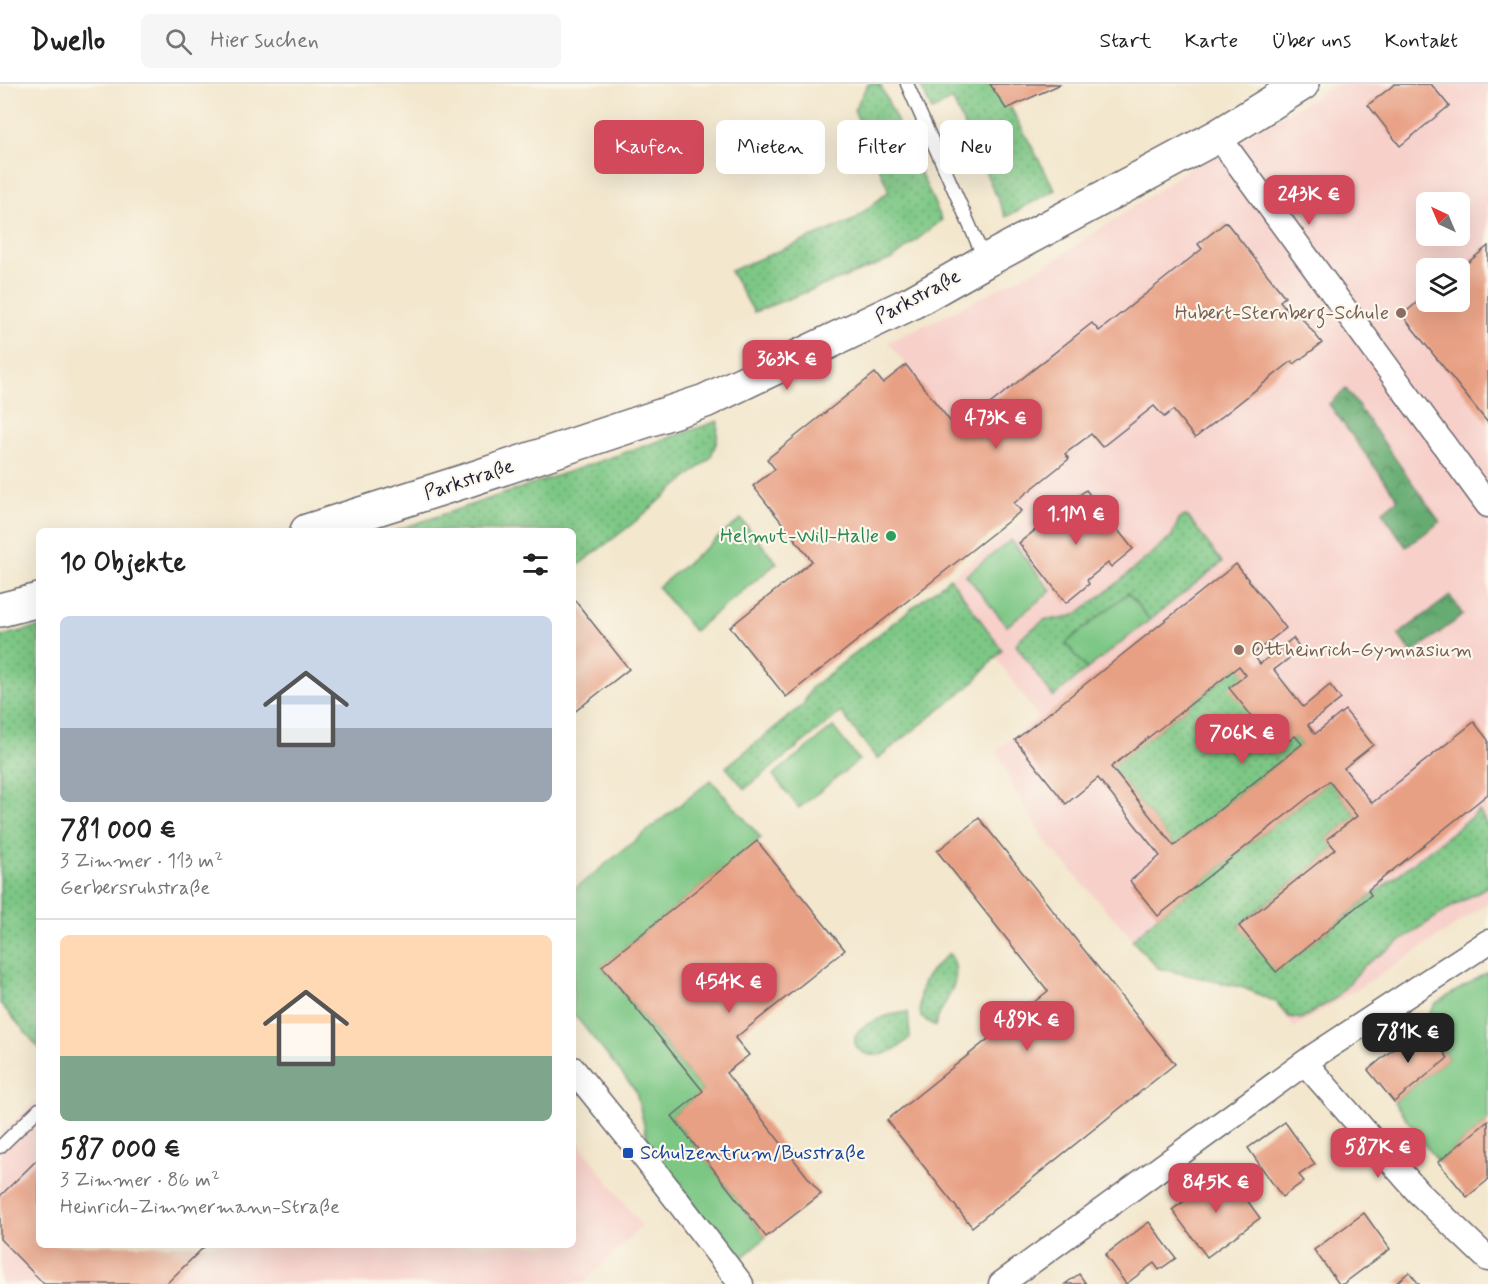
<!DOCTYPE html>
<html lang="de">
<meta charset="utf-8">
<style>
body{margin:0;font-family:Mynerve,sans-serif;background:#f6f6f6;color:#222;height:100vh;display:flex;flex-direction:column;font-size:22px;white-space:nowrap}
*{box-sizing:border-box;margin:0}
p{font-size:20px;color:#767676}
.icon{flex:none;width:33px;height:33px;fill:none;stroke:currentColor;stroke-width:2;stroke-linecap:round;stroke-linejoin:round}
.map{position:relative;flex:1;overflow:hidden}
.panel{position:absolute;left:36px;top:444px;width:540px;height:720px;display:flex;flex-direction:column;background:#fff;border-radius:9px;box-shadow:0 6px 24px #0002}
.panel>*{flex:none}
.banner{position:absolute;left:594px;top:36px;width:570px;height:54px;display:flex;gap:12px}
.needle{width:39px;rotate:316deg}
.controls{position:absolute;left:1416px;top:108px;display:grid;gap:12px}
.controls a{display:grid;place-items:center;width:54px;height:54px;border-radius:9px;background:#fff;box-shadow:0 6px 24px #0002;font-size:30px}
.price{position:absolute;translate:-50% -51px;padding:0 14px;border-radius:12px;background:#d1495b;color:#fff;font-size:20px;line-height:39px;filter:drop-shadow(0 2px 3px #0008)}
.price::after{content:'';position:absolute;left:50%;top:36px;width:18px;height:14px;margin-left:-9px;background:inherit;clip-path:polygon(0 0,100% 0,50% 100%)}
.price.on{background:#222;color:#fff}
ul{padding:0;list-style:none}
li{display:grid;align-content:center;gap:12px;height:318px;padding:0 24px}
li+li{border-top:2px solid #e0e0e0}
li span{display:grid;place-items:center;height:186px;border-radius:9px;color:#555}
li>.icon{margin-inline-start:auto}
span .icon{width:108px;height:108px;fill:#fffc;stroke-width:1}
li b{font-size:26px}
h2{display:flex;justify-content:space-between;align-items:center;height:72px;padding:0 24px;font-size:26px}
.chip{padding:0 21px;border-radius:9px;background:#fff;box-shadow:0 6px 24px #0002;font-size:21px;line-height:54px}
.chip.on{background:#d1495b;color:#fff}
header{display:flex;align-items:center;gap:36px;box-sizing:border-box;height:84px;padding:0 30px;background:#fff;border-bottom:2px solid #e0e0e0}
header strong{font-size:28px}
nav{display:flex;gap:33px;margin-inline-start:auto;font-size:21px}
.search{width:420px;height:54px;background:#f6f6f6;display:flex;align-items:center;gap:15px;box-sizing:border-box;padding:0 21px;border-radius:9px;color:#767676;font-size:22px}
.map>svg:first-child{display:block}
</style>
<header>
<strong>Dwello</strong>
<div class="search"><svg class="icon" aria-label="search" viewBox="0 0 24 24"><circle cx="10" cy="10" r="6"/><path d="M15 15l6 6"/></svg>Hier suchen</div>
<nav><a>Start</a><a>Karte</a><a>Über uns</a><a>Kontakt</a></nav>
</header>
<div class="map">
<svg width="1488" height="1200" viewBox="0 0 1488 1200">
<defs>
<pattern id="grass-dots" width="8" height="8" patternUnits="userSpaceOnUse" patternTransform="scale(1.5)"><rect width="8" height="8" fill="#7dc785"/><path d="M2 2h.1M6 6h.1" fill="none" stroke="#66a16e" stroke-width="1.8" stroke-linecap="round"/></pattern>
<pattern id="forest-crowns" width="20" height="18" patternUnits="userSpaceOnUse" patternTransform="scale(1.5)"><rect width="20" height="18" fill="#66ac72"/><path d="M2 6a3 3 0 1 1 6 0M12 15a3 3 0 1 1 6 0" fill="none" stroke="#548c5f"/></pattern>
</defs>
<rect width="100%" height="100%" fill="#fbf7ec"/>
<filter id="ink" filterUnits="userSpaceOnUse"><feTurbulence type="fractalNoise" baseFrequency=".0167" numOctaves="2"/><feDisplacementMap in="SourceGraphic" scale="12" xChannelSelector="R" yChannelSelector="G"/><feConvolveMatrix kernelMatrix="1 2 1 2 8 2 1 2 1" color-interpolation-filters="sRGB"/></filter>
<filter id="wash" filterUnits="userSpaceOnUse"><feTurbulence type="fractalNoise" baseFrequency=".008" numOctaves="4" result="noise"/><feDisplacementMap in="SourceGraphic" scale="24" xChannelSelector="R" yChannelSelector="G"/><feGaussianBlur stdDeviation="1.35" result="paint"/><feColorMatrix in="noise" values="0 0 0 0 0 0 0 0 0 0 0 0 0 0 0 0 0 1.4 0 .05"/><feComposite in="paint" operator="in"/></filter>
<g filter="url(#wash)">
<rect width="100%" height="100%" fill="#f3e7cd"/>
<g fill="#f7d0ca" fill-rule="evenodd">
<path d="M1338 0H1488V819L1405 875 1294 944 1276 919 1244 905 1158 884 1044 756 1012 701 997 666 1038 633 943 499 1026 434 888 258 938 235 1056 175 1199 78ZM1426 118H1460V152H1426ZM1426 184H1460V218H1426Z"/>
<path d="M39 1013V1161H573V1051L642 1142 582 1200H0V1051Z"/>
</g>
<g fill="url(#grass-dots)" stroke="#507460" stroke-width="1.5">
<path d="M868 0H880L942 136 892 175 754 228 730 187 854 136 889 107 854 26Z"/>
<path d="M920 0H998L1055 106 1006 133 952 15 932 27Z"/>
<path d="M718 337 717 357 710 374 631 441 573 485V447H394Z"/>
<path d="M1185 432 1188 433 1222 478 1150 536 1128 509 1066 559 1087 585 1053 613 1016 561 1020 554 1046 535H1061L1075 531 1116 500 1172 452 1179 435Z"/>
<path d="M950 494 1002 566 971 601 877 675 841 628 745 705 726 683 803 621 811 604Z"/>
<path d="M39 543V964L0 919V552Z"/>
<path d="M1239 582 1246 591 1278 665 1295 652 1302 660 1174 762 1111 683Z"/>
<path d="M1329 697 1357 732 1327 755 1335 765 1239 841 1276 887 1479 727 1488 742V802L1448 825 1364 882 1336 914 1301 935 1289 933 1276 918 1244 904 1158 884 1132 856 1158 832Z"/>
<path d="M949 869C968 896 942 916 935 942L921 933C915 900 927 890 949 869Z"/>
<path d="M908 928 910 953C898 965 882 976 864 969 860 967 856 964 855 959 851 939 894 929 908 928Z"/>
</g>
<g fill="url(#forest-crowns)" stroke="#446756" stroke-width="1.5">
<path d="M1346 305 1440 438 1406 463 1382 428 1398 415 1329 320Z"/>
<path d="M1450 512 1463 531 1412 569 1398 551Z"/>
</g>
<g fill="#7dc785" stroke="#507460" stroke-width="1.5">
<path d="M741 435 777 479 694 547 658 503Z"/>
<path d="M1011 456 1051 507 1007 542 966 491Z"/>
<path d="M1128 509 1150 536 1087 585 1066 559Z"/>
<path d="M833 643 859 676 799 724 773 691Z"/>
<path d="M711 696 761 754 602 882 703 1007 672 1032 766 1153 738 1177 650 1066 636 1007 573 929V806Z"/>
<path d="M1488 888V1037L1438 1078 1394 1018 1448 974 1422 941 1436 919Z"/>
</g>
<g id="blocks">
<g fill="#e8a084" fill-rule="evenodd">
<path d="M990 0H1061L1006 25Z"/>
<path d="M1395 0H1431L1449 22 1400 62 1368 21Z"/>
<path d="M1226 138 1285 213 1280 217 1292 232 1297 228 1322 259 1294 280 1292 277 1195 354 1173 326 1164 333 1154 322 1102 363 1091 350 1065 370 1069 375 1014 419 1021 427 786 613 730 543 812 477 753 402 775 385 767 375 875 289 883 299 906 281 957 346 1092 239 1099 247 1202 165 1198 160Z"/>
<path d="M1488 162V339L1402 231 1426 211V218H1460V185Z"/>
<path d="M1086 406 1133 465 1111 483 1108 479 1087 496 1089 500 1066 519 1019 459Z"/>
<path d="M1236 480 1286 544 1253 570 1260 580 1293 554 1301 565 1274 586 1303 623 1330 601 1341 615 1308 641 1315 650 1345 626 1373 661 1344 684 1372 719 1474 638 1488 656V710L1368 806 1371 811 1276 888 1239 842 1335 765 1327 755 1357 732 1329 697 1158 832 1130 797 1160 772 1098 694 1066 720 1015 656ZM1239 582 1246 591 1229 604 1278 665 1295 652 1302 660 1174 762 1111 683Z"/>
<path d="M573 514 629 585 573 629Z"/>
<path d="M979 734 1175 980 972 1143 887 1036 1048 907 937 767Z"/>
<path d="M757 757 845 866 735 954 749 971 726 989 821 1110 766 1153 672 1032 703 1007 602 882Z"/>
<path d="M1422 941 1448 974 1394 1018 1368 986Z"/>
<path d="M1488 1037V1096L1467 1113 1438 1078Z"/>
<path d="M1285 1038 1315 1080 1299 1091 1304 1097 1282 1113 1248 1064Z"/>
<path d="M39 1074V1161H206L166 1200H44L0 1155V1112Z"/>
<path d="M1226 1087 1260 1134 1207 1173 1172 1126Z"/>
<path d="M1364 1129 1390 1165 1343 1200H1339L1314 1166Z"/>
<path d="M1149 1138 1176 1174 1159 1186 1154 1179 1126 1200 1105 1171Z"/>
<path d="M1409 1188 1419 1200H1395Z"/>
<path d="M1079 1190 1086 1200H1065Z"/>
</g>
</g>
</g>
<g filter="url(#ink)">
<use href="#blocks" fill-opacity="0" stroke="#6b676e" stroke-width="1.5"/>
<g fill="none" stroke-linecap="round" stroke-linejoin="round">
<defs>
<g id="lane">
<path d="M907 0 985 176"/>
<path d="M0 1063 39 1025"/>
</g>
<g id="street">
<path d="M1218 52 1488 421"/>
<path d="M1305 979 1418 1108 1488 1175"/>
<path d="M573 985 644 1073 741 1200"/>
<path d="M1001 1200 1314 972 1488 858"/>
</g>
<g id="secondary">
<path d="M307 447 465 397 705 317 911 219 985 177 1218 52 1302 0"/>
<path d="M0 526 39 516"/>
</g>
</defs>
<use href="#lane" stroke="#6b676e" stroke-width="15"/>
<use href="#street" stroke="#6b676e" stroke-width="27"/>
<use href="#secondary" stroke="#6b676e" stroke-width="36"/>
<use href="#lane" stroke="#fff" stroke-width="12"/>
<use href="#street" stroke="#fff" stroke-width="24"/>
<use href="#secondary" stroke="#fff" stroke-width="33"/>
</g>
</g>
<g fill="#8d6e63" stroke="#fbf7ec" stroke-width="2">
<circle cx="1401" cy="229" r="6"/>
<circle cx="1239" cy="566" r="6"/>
</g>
<circle fill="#2e9e5b" stroke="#fbf7ec" stroke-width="2" cx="891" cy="452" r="6"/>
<rect fill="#1a4fb4" stroke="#fbf7ec" stroke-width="2" x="622" y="1063" width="12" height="12" rx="3"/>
<g text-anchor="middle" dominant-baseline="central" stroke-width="4.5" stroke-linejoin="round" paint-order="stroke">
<g font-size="20" fill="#22223b" stroke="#fbf7ec">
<text transform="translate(918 213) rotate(-28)">Parkstraße</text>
<text transform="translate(469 396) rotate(-18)">Parkstraße</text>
</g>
<g font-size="20" fill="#785e54" stroke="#fbf7ec" text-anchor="end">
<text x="1389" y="229">Hubert-Sternberg-Schule</text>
<text x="1251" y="566" text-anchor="start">Ottheinrich-Gymnasium</text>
</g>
<g font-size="20" fill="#27864d" stroke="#fbf7ec" text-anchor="end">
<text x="879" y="452">Helmut-Will-Halle</text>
</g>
<g font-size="20" fill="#164399" stroke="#fbf7ec" text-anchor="start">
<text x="640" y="1069">Schulzentrum/Busstraße</text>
</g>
</g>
</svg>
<div class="controls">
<a><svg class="needle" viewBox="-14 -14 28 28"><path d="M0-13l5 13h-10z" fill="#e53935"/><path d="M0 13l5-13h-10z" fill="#767676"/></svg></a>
<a><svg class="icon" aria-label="layers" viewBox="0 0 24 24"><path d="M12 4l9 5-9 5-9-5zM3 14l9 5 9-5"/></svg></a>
</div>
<b class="price" style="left:1309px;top:142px">243K €</b>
<b class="price" style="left:787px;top:307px">363K €</b>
<b class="price" style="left:996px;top:366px">473K €</b>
<b class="price" style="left:1076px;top:462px">1.1M €</b>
<b class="price" style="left:1242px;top:681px">706K €</b>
<b class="price" style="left:729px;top:930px">454K €</b>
<b class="price" style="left:1027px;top:968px">489K €</b>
<b class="price on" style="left:1408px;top:980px">781K €</b>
<b class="price" style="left:1378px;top:1095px">587K €</b>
<b class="price" style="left:1216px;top:1130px">845K €</b>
<div class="banner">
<a class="chip on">Kaufen</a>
<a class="chip">Mieten</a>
<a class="chip">Filter</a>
<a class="chip">Neu</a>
</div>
<section class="panel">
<h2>10 Objekte<svg class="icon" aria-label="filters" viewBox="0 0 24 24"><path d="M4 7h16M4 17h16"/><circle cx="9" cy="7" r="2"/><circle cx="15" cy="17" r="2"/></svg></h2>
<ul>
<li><span style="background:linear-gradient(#c9d6e8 60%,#9aa5b1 0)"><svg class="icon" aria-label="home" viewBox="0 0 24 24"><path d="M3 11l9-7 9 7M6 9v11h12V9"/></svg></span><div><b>781 000 €</b><p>3 Zimmer · 113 m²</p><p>Gerbersruhstraße</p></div></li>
<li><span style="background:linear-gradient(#ffd9b3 65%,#7fa58c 0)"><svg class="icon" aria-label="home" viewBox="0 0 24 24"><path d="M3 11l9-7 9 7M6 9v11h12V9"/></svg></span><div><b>587 000 €</b><p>3 Zimmer · 86 m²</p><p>Heinrich-Zimmermann-Straße</p></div></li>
</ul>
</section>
</div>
